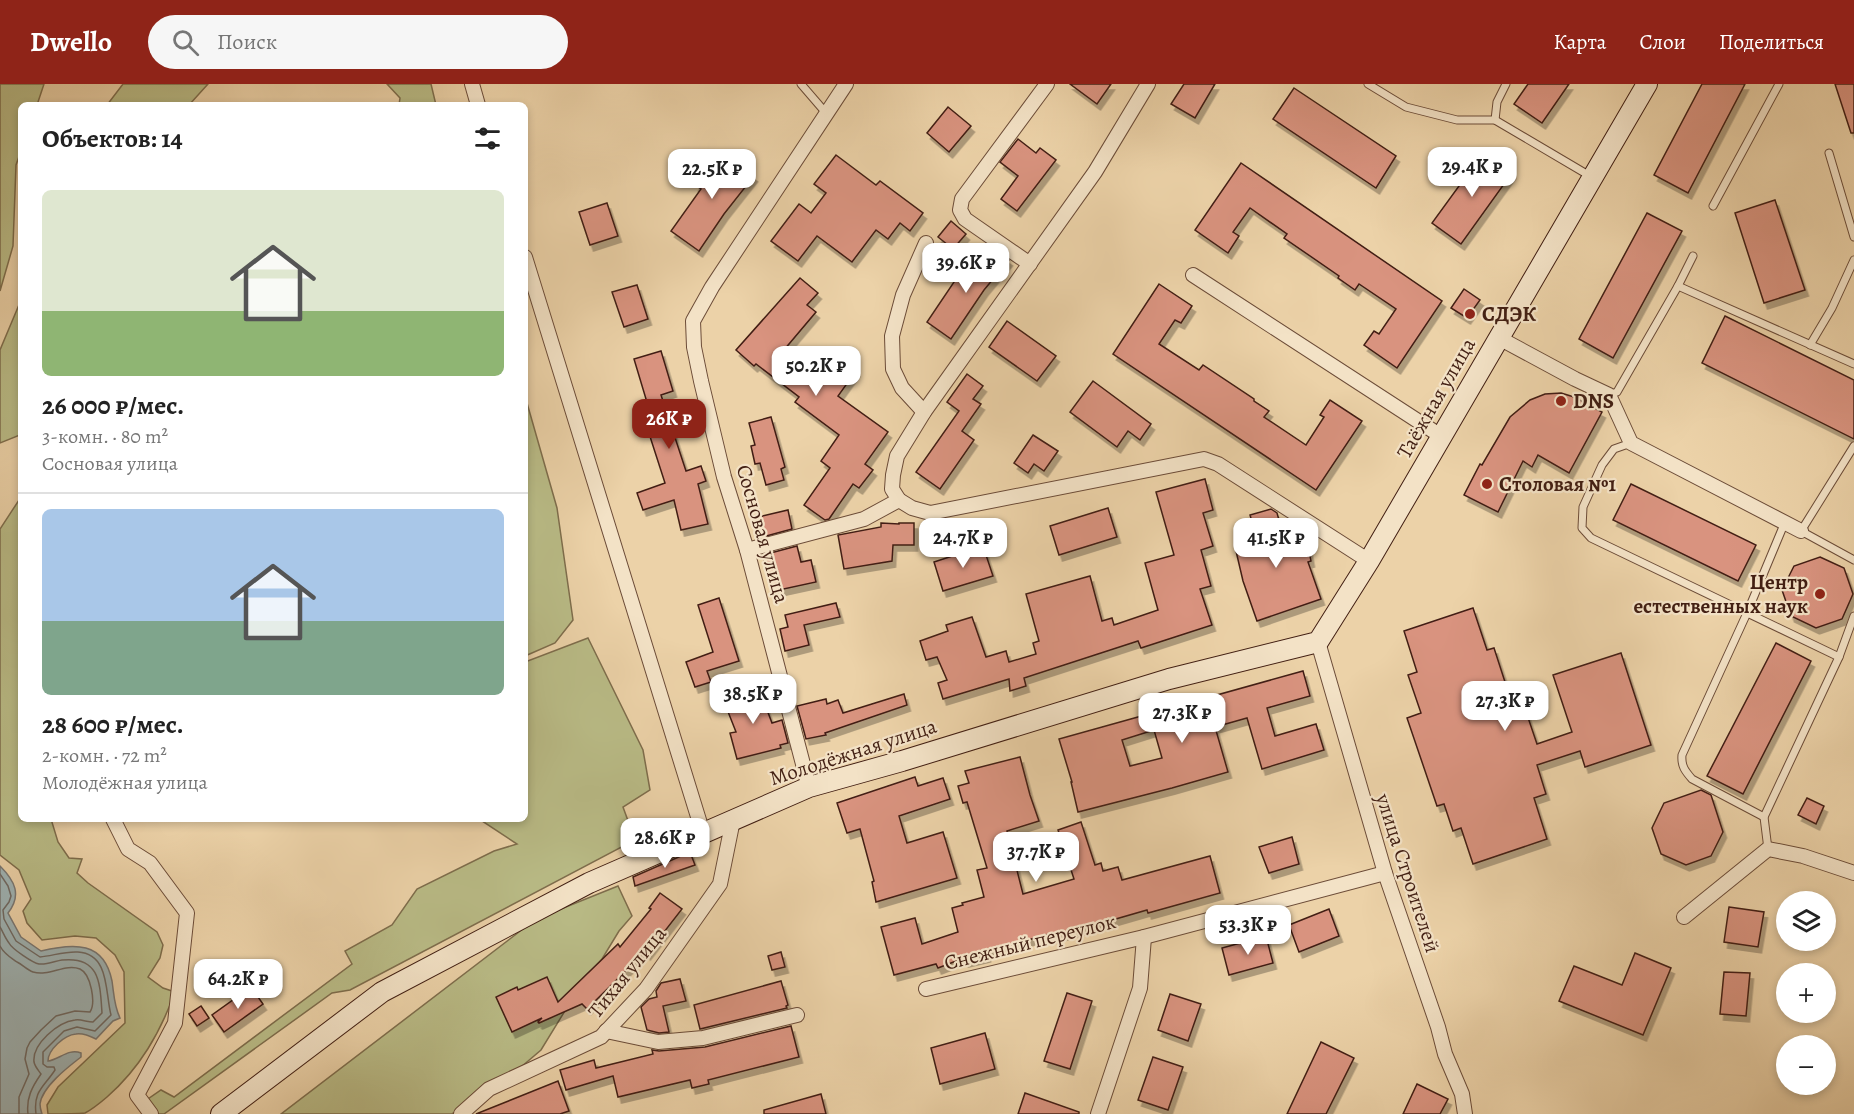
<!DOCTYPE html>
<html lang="ru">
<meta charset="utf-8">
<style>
body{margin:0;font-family:Alegreya,serif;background:#f6f6f6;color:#222;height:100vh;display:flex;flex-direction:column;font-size:22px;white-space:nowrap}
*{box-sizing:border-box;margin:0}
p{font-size:20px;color:#767676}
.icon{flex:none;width:33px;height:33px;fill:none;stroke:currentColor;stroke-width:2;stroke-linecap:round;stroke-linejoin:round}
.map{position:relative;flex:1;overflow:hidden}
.side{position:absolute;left:18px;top:18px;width:510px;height:720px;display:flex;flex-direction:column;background:#fff;border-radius:9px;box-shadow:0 3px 9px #0003}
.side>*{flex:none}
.fabs{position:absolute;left:1776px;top:807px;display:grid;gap:12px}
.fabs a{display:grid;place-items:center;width:60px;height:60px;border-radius:50%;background:#fff;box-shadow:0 3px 9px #0003;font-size:30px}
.price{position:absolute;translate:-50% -51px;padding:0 14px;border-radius:12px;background:#fff;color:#222;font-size:20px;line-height:39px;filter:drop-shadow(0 2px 3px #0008)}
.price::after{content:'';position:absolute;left:50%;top:36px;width:18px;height:14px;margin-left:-9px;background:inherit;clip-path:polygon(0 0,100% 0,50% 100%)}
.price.on{background:#8f2418;color:#fff}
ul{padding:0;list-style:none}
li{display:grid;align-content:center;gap:12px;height:318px;padding:0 24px}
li+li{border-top:2px solid #e0e0e0}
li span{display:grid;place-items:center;height:186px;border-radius:9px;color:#555}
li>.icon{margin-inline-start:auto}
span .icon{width:108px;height:108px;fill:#fffc;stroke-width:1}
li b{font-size:26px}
h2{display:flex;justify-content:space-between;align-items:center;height:72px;padding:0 24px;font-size:26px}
header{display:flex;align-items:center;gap:36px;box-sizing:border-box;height:84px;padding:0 30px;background:#8f2418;color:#fff}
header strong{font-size:28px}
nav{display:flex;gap:33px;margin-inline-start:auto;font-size:21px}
.search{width:420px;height:54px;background:#f6f6f6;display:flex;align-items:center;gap:15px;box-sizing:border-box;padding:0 21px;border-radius:33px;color:#767676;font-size:22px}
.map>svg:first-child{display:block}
</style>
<header>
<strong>Dwello</strong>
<div class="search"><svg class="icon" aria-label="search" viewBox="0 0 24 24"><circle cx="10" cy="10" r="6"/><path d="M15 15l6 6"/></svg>Поиск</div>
<nav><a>Карта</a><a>Слои</a><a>Поделиться</a></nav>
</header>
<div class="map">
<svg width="1854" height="1030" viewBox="0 0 1854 1030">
<defs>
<filter id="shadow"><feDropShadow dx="3.5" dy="6" stdDeviation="0" flood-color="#0004"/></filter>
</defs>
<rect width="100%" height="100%" fill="#ecd2a8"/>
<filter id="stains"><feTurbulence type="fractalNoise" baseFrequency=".00333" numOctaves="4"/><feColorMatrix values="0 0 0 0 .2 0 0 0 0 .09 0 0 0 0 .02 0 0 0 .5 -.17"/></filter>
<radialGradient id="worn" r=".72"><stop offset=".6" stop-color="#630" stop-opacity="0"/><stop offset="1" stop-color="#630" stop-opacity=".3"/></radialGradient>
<g fill="#b9bb86" stroke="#7e6d4c" stroke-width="1.5">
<path d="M0 0H44L37 21H21V67L16 81 13 162 0 207Z"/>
<path d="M123 0H208L189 21H107Z"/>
<path d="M387 0H431L436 21H399L400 14Z"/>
<path d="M21 216V348L20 351 0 359V266Z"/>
<path d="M525 312 557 424 573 536 555 559 525 572Z"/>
<path d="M21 413V735H51L58 758 69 774 82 775 77 789 88 799 157 848 163 861 160 874 148 893 163 904 175 908C160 949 140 984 107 1013 100 1019 93 1025 85 1029 75 1030 59 1030 48 1030L47 1021 58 1003 125 939 124 888 115 871 96 854 75 852 42 856 27 839 23 827 31 815 19 786 0 771V445Z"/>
<path d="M588 554 643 666 650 706 623 723 635 756 350 906 332 909 164 1030H159L145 1017 161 1006 174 1013 352 880 345 867 392 841 417 805 494 767 517 760 479 735H525V578Z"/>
<path d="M618 802 632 832 619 847 602 875 582 899 541 966 514 989 452 1030H281L536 835Z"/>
</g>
<path fill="#9fb4b5" stroke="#7a7874" stroke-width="1.5" d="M0 782C15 797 22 811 8 829L21 853 41 867C74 859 104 857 112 897 114 910 114 922 120 934L113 937 96 955C90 952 82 949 76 950 64 951 48 966 48 977 59 976 68 964 81 969V973C68 983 42 1003 40 1020 40 1024 41 1027 42 1030H0Z"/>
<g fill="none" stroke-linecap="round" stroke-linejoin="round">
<g stroke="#706a64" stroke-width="1.5">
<path d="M0 790 8 802 11 812 9 818 3 826 4 835 16 857 40 873C52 872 65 867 78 868 110 870 105 909 111 931L95 947 77 943 64 947 43 968V980L47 983H54L55 986C44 1003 33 1007 36 1030"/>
<path d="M0 843C3 848 5 854 9 859 12 865 33 879 39 880 47 881 55 877 62 876 100 872 100 899 102 929L93 938C87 938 81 935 75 936 58 938 32 960 34 978 35 983 39 987 41 990 32 1003 26 1014 28 1030"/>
<path d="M0 862C4 870 10 873 17 878 23 881 27 886 33 888 49 893 65 879 80 885 91 890 96 919 90 928L75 927 56 932 41 946 30 958 27 964 25 975 29 990 19 1013V1030"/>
</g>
</g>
<g fill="#d9937f" stroke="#421f13" stroke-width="1.5" fill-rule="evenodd" filter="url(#shadow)">
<path d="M1070 0H1111L1097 20Z"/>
<path d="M1184 0H1215L1195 34 1171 20Z"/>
<path d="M1528 0H1569L1542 39 1514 20Z"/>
<path d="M1702 0H1745L1688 109 1654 91Z"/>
<path d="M1835 0H1854V49H1851Z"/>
<path d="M1294 4 1396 72 1376 104 1273 35Z"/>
<path d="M948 23 971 42 949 68 927 49Z"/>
<path d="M1018 55 1036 69 1040 64 1056 76 1017 127 1001 115 1018 92 1000 78Z"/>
<path d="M721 67 754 92 724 130 699 167 671 147 701 105 695 101Z"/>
<path d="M1483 69 1512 89 1461 160 1432 139Z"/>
<path d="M836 71 876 101 880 97 923 129 910 147 900 139 888 155 876 146 852 178 817 152 798 177 771 157 799 120 811 129 826 109 814 100Z"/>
<path d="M1241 79 1442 217 1397 284 1364 261 1374 247 1379 250 1396 225 1359 200 1355 206 1338 194 1339 192 1284 154 1287 150 1250 124 1233 148 1239 152 1228 169 1195 146Z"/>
<path d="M1775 116 1805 206 1764 219 1735 129Z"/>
<path d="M607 119 618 152 590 161 579 128Z"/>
<path d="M1647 129 1682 147 1613 274 1579 255Z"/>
<path d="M951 137 966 150 953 165 938 153Z"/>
<path d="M991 164 1009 176 984 206 951 255 927 238 956 195 962 199Z"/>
<path d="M800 194 818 209 807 221 816 228 784 266 820 293 835 272 856 287 838 312 888 348 865 380 873 386 859 404 853 400 829 435 825 436 804 421 830 384 821 377 839 351 795 318 799 313 756 280 754 282 736 266Z"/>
<path d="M1159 200 1192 222 1181 239 1175 236 1159 260 1199 286 1203 281 1254 315V317L1269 327 1264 333 1306 361 1324 333 1320 331 1330 316 1362 337 1316 406 1113 270Z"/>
<path d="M637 201 648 235 624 243 612 208Z"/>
<path d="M1464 205 1480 216 1467 234 1451 224Z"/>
<path d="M1725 232 1854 296V355L1702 279Z"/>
<path d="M1007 237 1056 272 1037 297 989 263Z"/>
<path d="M661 267 673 307 661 311 686 387 701 382 706 397 698 400 708 440 681 446 674 416 643 426 637 409 665 399 645 337 652 335 634 275Z"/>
<path d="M967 290 983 302 973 315 981 320 962 347 974 356 940 405 916 388 959 327 947 318Z"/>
<path d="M1093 297 1151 340 1140 356 1128 347 1117 363 1070 328Z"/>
<path d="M1561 309 1574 313 1602 328 1569 389 1538 371 1532 383 1523 377 1498 428 1464 411 1480 380 1482 381 1510 333 1530 316 1545 310Z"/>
<path d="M771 333 785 383 781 385 784 396 766 401 760 379 755 380 751 362 755 361 749 339Z"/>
<path d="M1033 351 1058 367 1044 387 1034 380 1028 389 1014 379Z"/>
<path d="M1205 395 1213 426 1203 429 1213 462 1201 466 1211 502 1200 505 1212 541 1141 564 1138 557 1024 594 1026 602 1010 607 1009 595 943 615 938 599 947 596 937 573 926 576 920 557 948 547 946 541 972 533 986 573 1006 567 1009 578 1036 570 1033 559 1039 557 1026 510 1090 492 1102 537 1112 534 1114 541 1158 526 1145 479 1174 471 1156 408Z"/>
<path d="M1631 400 1756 461 1738 497 1613 436Z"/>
<path d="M1108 424 1117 453 1059 471 1050 442Z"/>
<path d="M1271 425 1277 429 1285 457 1306 452 1311 477 1308 478 1321 515 1257 537 1243 497 1236 467 1259 462 1250 431Z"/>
<path d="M788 426 792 445 759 454 754 434Z"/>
<path d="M881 439 899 440V439H914V461H893L892 477 844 485 838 451 881 443Z"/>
<path d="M797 462 801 478 811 476 816 498 779 506 778 505 771 506 763 471Z"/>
<path d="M983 462 993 492 943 507 934 478Z"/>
<path d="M1820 473 1844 484 1853 510 1842 535 1816 544 1791 532 1782 506 1794 482Z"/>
<path d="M719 514 739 577 707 587 711 598 695 603 686 578 713 568 698 521Z"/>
<path d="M836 519 840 533 804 541 809 561 785 567 780 545 788 543 785 531Z"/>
<path d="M1473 524 1487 566 1494 564 1506 601 1516 598 1537 660 1572 648 1553 591 1621 569 1651 661 1585 683 1580 667 1537 681 1546 710 1534 714 1547 755 1473 780 1461 744 1453 747 1444 720 1437 722 1407 634 1421 629 1408 591 1417 588 1404 547Z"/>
<path d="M1776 559 1811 577 1743 710 1707 692Z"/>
<path d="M1303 587 1310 612 1267 624 1275 652 1316 640 1324 666 1262 685 1247 634 1215 643 1228 688 1172 704 1078 728 1071 698H1072L1059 655ZM1154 646 1162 674 1130 682 1122 656Z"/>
<path d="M758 602 772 639 782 636 788 659 780 661 781 664 737 675 730 649 736 648 723 615Z"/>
<path d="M904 610 907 621 825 649 826 651 806 655 797 622 826 615 827 620 838 616 843 629Z"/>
<path d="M1020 673 1030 711 1039 737 1007 747 1023 810 1074 795 1058 746 1081 738 1095 781 1101 779 1103 787 1118 783 1122 796 1210 772 1220 809 1148 829 1147 826 1050 854 1049 850 986 868 987 872 965 877 964 874 938 884 936 880 894 891 881 843 915 834 922 860 958 848 952 824 963 821 962 819 984 813 977 786 987 784 967 718 963 719 958 702 969 699 965 687Z"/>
<path d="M915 693 918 702 943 694 950 715 899 732 907 759 943 748 957 794 876 818 872 798 874 797 860 745 847 749 837 719Z"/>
<path d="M1701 706 1711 711 1723 748 1711 772 1686 781 1661 770 1652 744 1664 719Z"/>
<path d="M1807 714 1824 722 1816 740 1798 731Z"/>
<path d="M1292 753 1299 780 1269 789 1259 763Z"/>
<path d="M690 768 695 781 635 802 633 793Z"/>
<path d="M660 809 682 825 647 870 646 867 587 925 582 920 539 939 538 938 542 934 512 948 496 913 517 903 518 906 547 893 558 918 618 860 620 863 651 825 649 824Z"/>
<path d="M1729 823 1764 828 1758 863 1724 858Z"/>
<path d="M1329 825 1339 852 1299 868 1289 841Z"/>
<path d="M1266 852 1273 879 1229 891 1222 864Z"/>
<path d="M781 868 785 883 772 886 768 872Z"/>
<path d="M1635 869 1671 884 1643 951 1559 917 1574 882 1622 901Z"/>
<path d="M1724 888 1750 889 1746 932 1720 930Z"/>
<path d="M680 895 686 917 663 922 669 948 659 949 647 946 641 923 649 915 657 913 656 907 661 899Z"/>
<path d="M781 897 788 921 786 922 787 924 700 945 694 921Z"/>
<path d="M251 903 263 920 224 948 212 931Z"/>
<path d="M1067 909 1092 917 1070 985 1044 977Z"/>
<path d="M1170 910 1201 920 1188 957 1158 946Z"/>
<path d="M201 922 209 934 197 942 189 930Z"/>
<path d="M791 942 799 973 708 996 709 1000 692 1004 690 996 618 1013 613 992 566 1006 560 986 594 976 596 984 653 970 652 966 659 967 705 963Z"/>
<path d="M985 949 995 985 940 1000 931 964Z"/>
<path d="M1321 958 1354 974 1326 1030H1287Z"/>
<path d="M1153 973 1183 983 1168 1026 1138 1016Z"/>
<path d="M558 997 569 1027 560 1030H476Z"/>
<path d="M1417 1000 1448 1015 1440 1030H1403Z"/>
<path d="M1025 1009 1079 1028V1030H1018Z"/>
<path d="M821 1010 826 1030H764V1026Z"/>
</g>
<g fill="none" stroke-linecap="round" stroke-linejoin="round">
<defs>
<g id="lane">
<path d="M801 0 826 29"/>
<path d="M1368 0 1406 23 1457 36H1495L1590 92"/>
<path d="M1495 36 1497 18 1506 0"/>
<path d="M1829 69 1854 153"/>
<path d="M1713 122 1779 0"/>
<path d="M1678 202 1854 280"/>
<path d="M1810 261 1832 224 1854 176"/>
<path d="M1609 311 1617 308 1678 202 1693 172"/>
<path d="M1631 359 1614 365 1602 381 1583 423 1582 444 1591 454 1839 573"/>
<path d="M1854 362 1801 447 1854 476"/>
<path d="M1764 733 1692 695C1685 687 1681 682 1682 671L1747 529 1785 438"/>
<path d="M1768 765 1764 733 1839 573 1854 532"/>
</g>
<g id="street">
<path d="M472 0 478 21"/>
<path d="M1148 0 1095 88 924 328 897 372 893 391 892 405 899 416 912 424 930 429 1204 375 1218 380 1369 477"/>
<path d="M525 173 703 749"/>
<path d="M1030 180 965 135 960 126 962 115 1047 0"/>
<path d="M1193 191 1441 352"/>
<path d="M1499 254 1575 295 1609 311 1631 359 1801 447"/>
<path d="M924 328 902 304 893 285 892 252 903 211 926 159"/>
<path d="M747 466 864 435 899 416"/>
<path d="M1318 558 1385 789 1438 943 1445 970 1462 1010 1465 1030"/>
<path d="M809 703 747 466 724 393 701 297 694 263 693 237 712 203 846 0"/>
<path d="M113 735 128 765 150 779 187 829 175 939 137 1011 151 1030"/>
<path d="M1684 833 1768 765 1803 772 1854 789"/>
<path d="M926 905 1144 853 1385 789"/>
<path d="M606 947 658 958 703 954 797 931"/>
<path d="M461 1030 489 1005 601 953 646 905 720 800 733 736"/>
<path d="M1098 1030 1140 904 1144 853"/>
</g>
<path id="secondary" d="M221 1030 382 908 589 799 809 703 902 677 1169 595 1318 558 1369 477 1647 0"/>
</defs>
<use href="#lane" stroke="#6c4c38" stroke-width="9"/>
<use href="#street" stroke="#6c4c38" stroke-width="16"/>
<use href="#secondary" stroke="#421f13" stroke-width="22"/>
<use href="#lane" stroke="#f3e2c6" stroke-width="7"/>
<use href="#street" stroke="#f3e2c6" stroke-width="14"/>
<use href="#secondary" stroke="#f3e2c6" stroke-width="20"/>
</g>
<g fill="#8f2418" stroke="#f3e2c6" stroke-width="2">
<circle cx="1470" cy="230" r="6"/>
<circle cx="1561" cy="317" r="6"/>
<circle cx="1487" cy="400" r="6"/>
<circle cx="1820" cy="510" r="6"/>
</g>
<g text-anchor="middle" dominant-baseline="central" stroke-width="4.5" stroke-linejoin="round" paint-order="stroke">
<g font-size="21" font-weight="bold" fill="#421f13" stroke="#f3e2c6" text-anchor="start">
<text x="1482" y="230">СДЭК</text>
<text x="1573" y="317">DNS</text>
<text x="1499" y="400">Столовая №1</text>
<text x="1808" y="498" text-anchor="end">Центр<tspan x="1808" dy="24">естественных наук</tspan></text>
</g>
<g font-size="21" fill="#421f13" stroke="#f3e2c6">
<text transform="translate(1436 314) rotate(-60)">Таёжная улица</text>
<text transform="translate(763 450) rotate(74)">Сосновая улица</text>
<text transform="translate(853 668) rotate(-18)">Молодёжная улица</text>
<text transform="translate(1408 789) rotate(72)">улица Строителей</text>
<text transform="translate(1030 858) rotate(-14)">Снежный переулок</text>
<text transform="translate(627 888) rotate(-51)">Тихая улица</text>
</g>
</g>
<rect width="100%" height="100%" filter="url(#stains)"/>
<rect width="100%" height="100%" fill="url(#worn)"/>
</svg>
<div class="fabs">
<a><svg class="icon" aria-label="layers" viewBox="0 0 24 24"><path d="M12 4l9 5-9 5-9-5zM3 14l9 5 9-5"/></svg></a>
<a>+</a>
<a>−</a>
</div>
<b class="price" style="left:1472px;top:114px">29.4K ₽</b>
<b class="price" style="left:712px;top:116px">22.5K ₽</b>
<b class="price" style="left:966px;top:210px">39.6K ₽</b>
<b class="price" style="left:816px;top:313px">50.2K ₽</b>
<b class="price on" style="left:669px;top:366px">26K ₽</b>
<b class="price" style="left:963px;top:485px">24.7K ₽</b>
<b class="price" style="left:1276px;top:485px">41.5K ₽</b>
<b class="price" style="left:753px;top:641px">38.5K ₽</b>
<b class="price" style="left:1505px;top:648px">27.3K ₽</b>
<b class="price" style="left:1182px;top:660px">27.3K ₽</b>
<b class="price" style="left:665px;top:785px">28.6K ₽</b>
<b class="price" style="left:1036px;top:799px">37.7K ₽</b>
<b class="price" style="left:1248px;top:872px">53.3K ₽</b>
<b class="price" style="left:238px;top:926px">64.2K ₽</b>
<section class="side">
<h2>Объектов: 14<svg class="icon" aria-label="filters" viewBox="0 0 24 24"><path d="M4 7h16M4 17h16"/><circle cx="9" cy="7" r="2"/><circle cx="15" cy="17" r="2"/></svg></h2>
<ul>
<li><span style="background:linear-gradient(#dfe7d0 65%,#8fb573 0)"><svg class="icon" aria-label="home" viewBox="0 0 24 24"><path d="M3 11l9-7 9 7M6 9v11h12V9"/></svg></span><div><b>26 000 ₽/мес.</b><p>3-комн. · 80 m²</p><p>Сосновая улица</p></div></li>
<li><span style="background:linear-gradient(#a9c7e8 60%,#7fa58c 0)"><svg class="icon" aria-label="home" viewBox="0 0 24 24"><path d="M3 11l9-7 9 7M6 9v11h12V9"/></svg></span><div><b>28 600 ₽/мес.</b><p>2-комн. · 72 m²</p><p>Молодёжная улица</p></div></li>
</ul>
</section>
</div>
